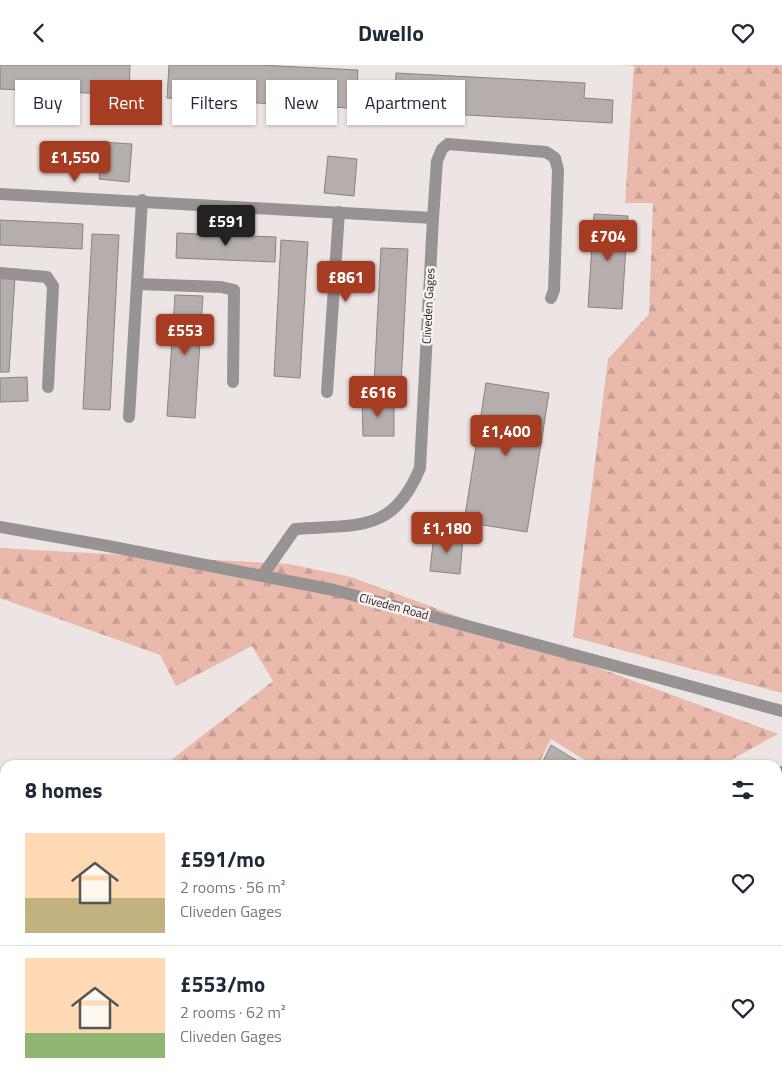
<!DOCTYPE html>
<meta charset="utf-8">
<style>
body{margin:0;font-family:"Titillium Web",sans-serif;background:#f6f6f7;color:#1f2937;height:100vh;display:flex;flex-direction:column;font-size:19px;white-space:nowrap}
*{box-sizing:border-box;margin:0}
p{font-size:16px;color:#747a83}
.icon{flex:none;width:28px;height:28px;fill:none;stroke:currentColor;stroke-width:2;stroke-linecap:round;stroke-linejoin:round}
.map{position:relative;flex:1;overflow:hidden}
.details{position:absolute;left:0px;top:695px;width:782px;height:321px;display:flex;flex-direction:column;background:#fff;border-radius:15px 15px 0 0;box-shadow:0 1px 4px #0004}
.details>*{flex:none}
.guide{position:absolute;left:15px;top:15px;width:500px;height:45px;display:flex;gap:10px}
.price{position:absolute;translate:-50% -42px;padding:0 11px;border-radius:5px;background:#a63d22;color:#fff;font-size:16px;line-height:32px;filter:drop-shadow(0 1px 2px #0008)}
.price::after{content:'';position:absolute;left:50%;top:30px;width:15px;height:11px;margin-left:-8px;background:inherit;clip-path:polygon(0 0,100% 0,50% 100%)}
.price.on{background:#222;color:#fff}
ul{padding:0;list-style:none}
li{display:flex;align-items:center;gap:15px;height:125px;padding:0 25px}
li+li{border-top:1px solid #e0e1e3}
li span{display:grid;place-items:center;flex:none;width:140px;height:100px;border-radius:0px;color:#555}
li>.icon{margin-inline-start:auto}
span .icon{width:60px;height:60px;fill:#fffc;stroke-width:1}
li b{font-size:21px}
h2{display:flex;justify-content:space-between;align-items:center;height:60px;padding:0 25px;font-size:21px}
.tag{padding:0 18px;border-radius:0px;background:#fff;box-shadow:0 1px 4px #0004;font-size:18px;line-height:45px}
.tag.on{background:#a63d22;color:#fff}
header{display:flex;justify-content:space-between;align-items:center;height:65px;padding:0 25px;background:#fff;font-size:22px;font-weight:700}
.map>svg:first-child{display:block}
</style>
<header><svg class="icon" aria-label="back" viewBox="0 0 24 24"><path d="M15 5l-7 7 7 7"/></svg>Dwello<svg class="icon" aria-label="heart" viewBox="0 0 24 24"><path d="M12 20l-8-8c-3-5 5-10 8-4 3-6 11-1 8 4z"/></svg></header>
<div class="map">
<svg width="782" height="1016" viewBox="0 0 782 1016">
<defs>
<pattern id="forest-firs" width="22" height="20" patternUnits="userSpaceOnUse" patternTransform="scale(1.25)"><rect width="22" height="20" fill="#e9b9ab"/><path d="M5 1l3.5 6h-7zM16 11l3.5 6h-7z" fill="#c79f93"/></pattern>
</defs>
<rect width="100%" height="100%" fill="#ede5e3"/>
<g fill="#e9b9ab">
<path d="M778 763 782 768V979L778 998Z"/>
<path d="M495 1011H774L773 1016H496Z"/>
</g>
<g fill="url(#forest-firs)">
<path d="M622 0H782V628L573 572 608 294 649 249 653 138H625L634 1Z"/>
<path d="M0 483 289 499 351 512 778 669 722 700H593L551 674 538 700H169L167 698 273 616 252 581 176 621 160 590 0 533Z"/>
<path d="M0 816C9 829 8 854 0 866Z"/>
<path d="M0 884 5 889V1011L0 999Z"/>
<path d="M5 1011H101L103 1016H7Z"/>
</g>
<g fill="#b5aeac" stroke="#8a8381">
<path d="M0 0H130L129 30 0 24Z"/>
<path d="M169 0H260L358 5 357 20 386 22 385 45 167 33Z"/>
<path d="M396 8 585 18 584 33 613 35 612 58 394 46Z"/>
<path d="M102 77 132 79 129 117 99 114Z"/>
<path d="M328 91 357 94 354 131 324 128Z"/>
<path d="M594 149 628 151 622 244 588 242Z"/>
<path d="M0 155 83 159 82 184 0 180Z"/>
<path d="M177 168 276 172 275 197 176 193Z"/>
<path d="M92 169 119 170 110 345 83 344Z"/>
<path d="M281 175 308 177 300 313 274 311Z"/>
<path d="M381 183 408 184 401 320 374 319Z"/>
<path d="M0 210 15 212 9 307H0Z"/>
<path d="M175 230 203 231 195 353 167 351Z"/>
<path d="M27 312 28 336 0 337V313Z"/>
<path d="M486 318 549 328 527 467 464 457Z"/>
<path d="M394 334V371H363L362 335Z"/>
<path d="M434 469 463 472 460 509 430 506Z"/>
<path d="M551 680 584 700H541Z"/>
</g>
<g fill="none" stroke-linecap="round" stroke-linejoin="round">
<g stroke="#969392" stroke-width="12">
<path d="M0 129 433 153 420 403C393 469 357 459 295 464L262 511"/>
<path d="M433 153 437 96 442 84 448 79 546 87 555 93 558 105 554 225 551 233"/>
<path d="M0 208 47 212 53 221 48 322"/>
<path d="M137 219 221 222 234 225 233 317"/>
<path d="M327 327 339 147"/>
<path d="M129 352 142 135"/>
<path d="M0 462 108 481 334 525 782 646"/>
<path d="M778 709 782 707"/>
<path d="M482 1011 483 1016"/>
</g>
</g>
<g text-anchor="middle" dominant-baseline="central" stroke-width="5" stroke-linejoin="round" paint-order="stroke">
<g font-size="12" fill="#1f1d1c" stroke="#faf2f0">
<text transform="translate(428 241) rotate(-87)">Cliveden Gages</text>
<text transform="translate(394 541) rotate(15)">Cliveden Road</text>
</g>
</g>
</svg>
<b class="price" style="left:75px;top:118px">£1,550</b>
<b class="price on" style="left:226px;top:182px">£591</b>
<b class="price" style="left:608px;top:197px">£704</b>
<b class="price" style="left:346px;top:238px">£861</b>
<b class="price" style="left:185px;top:291px">£553</b>
<b class="price" style="left:378px;top:353px">£616</b>
<b class="price" style="left:506px;top:392px">£1,400</b>
<b class="price" style="left:447px;top:489px">£1,180</b>
<div class="guide">
<a class="tag">Buy</a>
<a class="tag on">Rent</a>
<a class="tag">Filters</a>
<a class="tag">New</a>
<a class="tag">Apartment</a>
</div>
<section class="details">
<h2>8 homes<svg class="icon" aria-label="filters" viewBox="0 0 24 24"><path d="M4 7h16M4 17h16"/><circle cx="9" cy="7" r="2"/><circle cx="15" cy="17" r="2"/></svg></h2>
<ul>
<li><span style="background:linear-gradient(#ffd9b3 65%,#c2b280 0)"><svg class="icon" aria-label="home" viewBox="0 0 24 24"><path d="M3 11l9-7 9 7M6 9v11h12V9"/></svg></span><div><b>£591/mo</b><p>2 rooms · 56 m²</p><p>Cliveden Gages</p></div><svg class="icon" aria-label="heart" viewBox="0 0 24 24"><path d="M12 20l-8-8c-3-5 5-10 8-4 3-6 11-1 8 4z"/></svg></li>
<li><span style="background:linear-gradient(#ffd9b3 75%,#8fb573 0)"><svg class="icon" aria-label="home" viewBox="0 0 24 24"><path d="M3 11l9-7 9 7M6 9v11h12V9"/></svg></span><div><b>£553/mo</b><p>2 rooms · 62 m²</p><p>Cliveden Gages</p></div><svg class="icon" aria-label="heart" viewBox="0 0 24 24"><path d="M12 20l-8-8c-3-5 5-10 8-4 3-6 11-1 8 4z"/></svg></li>
</ul>
</section>
</div>
